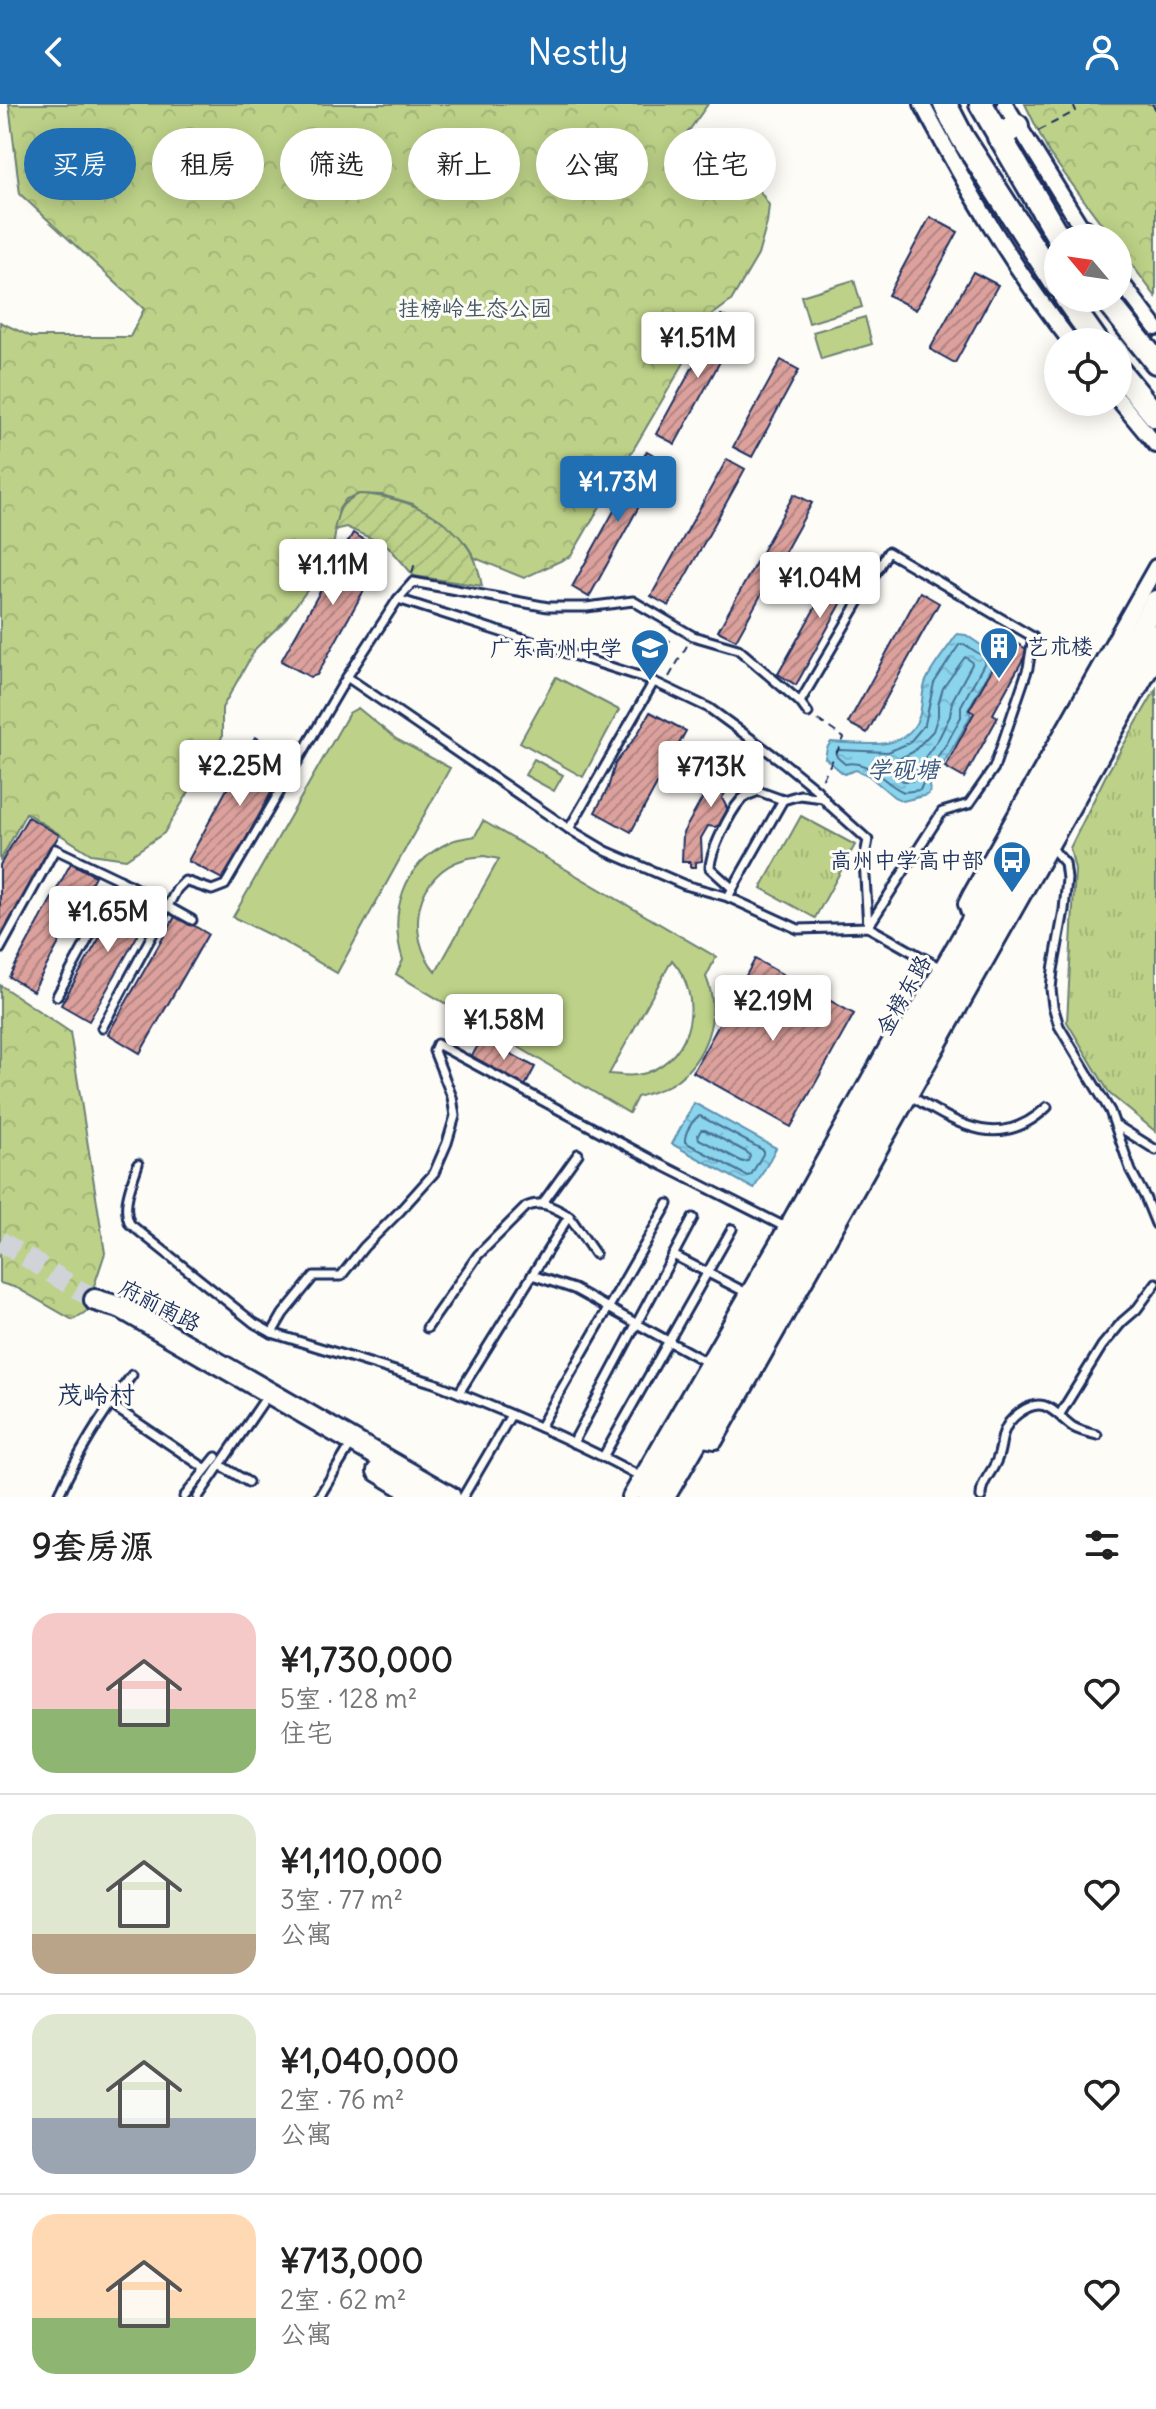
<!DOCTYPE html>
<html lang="zh">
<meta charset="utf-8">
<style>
body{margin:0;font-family:Delius,"LXGW WenKai TC",sans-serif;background:#f2f2f2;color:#222;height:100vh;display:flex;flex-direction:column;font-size:30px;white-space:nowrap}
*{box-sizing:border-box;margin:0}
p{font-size:26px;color:#767676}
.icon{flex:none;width:44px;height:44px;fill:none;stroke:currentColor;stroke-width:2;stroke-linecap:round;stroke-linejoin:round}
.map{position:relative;height:1393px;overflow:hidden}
.side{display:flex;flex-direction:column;background:#fff;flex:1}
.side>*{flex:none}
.hud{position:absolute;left:24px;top:24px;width:1108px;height:72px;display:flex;gap:16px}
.needle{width:52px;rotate:299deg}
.controls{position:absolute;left:1044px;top:120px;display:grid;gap:16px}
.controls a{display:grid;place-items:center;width:88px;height:88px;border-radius:50%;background:#fff;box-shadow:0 4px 20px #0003;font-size:40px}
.price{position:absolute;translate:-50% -68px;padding:0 18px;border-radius:8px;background:#fff;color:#222;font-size:26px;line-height:52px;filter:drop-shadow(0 2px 4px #0008)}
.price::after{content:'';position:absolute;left:50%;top:48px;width:24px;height:18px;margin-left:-12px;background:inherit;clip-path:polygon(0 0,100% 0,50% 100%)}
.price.active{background:#1f6fb2;color:#fff}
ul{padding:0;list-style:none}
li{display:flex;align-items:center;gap:24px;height:200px;padding:0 32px}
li+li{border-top:2px solid #e0e0e0}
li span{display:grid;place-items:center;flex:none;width:224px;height:160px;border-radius:24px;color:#555}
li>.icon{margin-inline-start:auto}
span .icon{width:96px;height:96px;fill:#fffc;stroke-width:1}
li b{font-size:34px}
h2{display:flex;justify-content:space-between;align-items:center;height:96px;padding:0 32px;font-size:34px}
.chip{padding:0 28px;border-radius:36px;background:#fff;box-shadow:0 4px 20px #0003;font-size:28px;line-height:72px}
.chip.active{background:#1f6fb2;color:#fff}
header{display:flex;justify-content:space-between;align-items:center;height:104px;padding:0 32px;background:#1f6fb2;color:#fff;font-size:36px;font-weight:600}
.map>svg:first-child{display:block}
</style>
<header><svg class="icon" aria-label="back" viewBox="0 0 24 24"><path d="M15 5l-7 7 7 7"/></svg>Nestly<svg class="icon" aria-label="person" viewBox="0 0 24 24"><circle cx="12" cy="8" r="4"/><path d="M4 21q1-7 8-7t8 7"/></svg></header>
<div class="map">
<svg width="1156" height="1393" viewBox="0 0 1156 1393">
<defs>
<pattern id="grass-tufts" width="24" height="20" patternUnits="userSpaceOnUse" patternTransform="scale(2)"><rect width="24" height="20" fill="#bdd288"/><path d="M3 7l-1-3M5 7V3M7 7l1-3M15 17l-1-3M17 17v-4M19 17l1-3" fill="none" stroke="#a2b578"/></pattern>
<pattern id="forest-crowns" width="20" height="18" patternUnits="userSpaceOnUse" patternTransform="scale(2)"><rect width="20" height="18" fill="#bdd288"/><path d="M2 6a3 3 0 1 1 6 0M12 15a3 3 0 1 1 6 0" fill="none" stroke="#a2b578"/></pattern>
<pattern id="garden-furrows" width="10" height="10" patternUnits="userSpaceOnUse" patternTransform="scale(2)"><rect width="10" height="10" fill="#bdd288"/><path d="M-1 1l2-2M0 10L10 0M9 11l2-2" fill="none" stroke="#a2b578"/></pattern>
<pattern id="water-ripples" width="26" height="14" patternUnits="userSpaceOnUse" patternTransform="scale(2)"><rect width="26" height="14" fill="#8bd5ec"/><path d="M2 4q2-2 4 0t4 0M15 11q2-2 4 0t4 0" fill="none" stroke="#77b7cd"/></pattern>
<pattern id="building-hatch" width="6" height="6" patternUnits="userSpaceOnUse" patternTransform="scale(2)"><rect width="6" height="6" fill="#dca19c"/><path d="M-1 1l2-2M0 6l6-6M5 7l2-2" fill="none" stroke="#b28482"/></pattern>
</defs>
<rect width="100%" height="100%" fill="#fdfcf7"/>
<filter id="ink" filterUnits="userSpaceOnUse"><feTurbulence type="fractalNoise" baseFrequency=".0125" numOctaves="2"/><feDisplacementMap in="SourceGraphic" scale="16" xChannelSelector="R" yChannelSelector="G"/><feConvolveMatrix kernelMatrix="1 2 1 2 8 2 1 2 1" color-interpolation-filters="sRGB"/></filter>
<g filter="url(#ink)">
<g fill="url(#grass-tufts)" stroke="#6c8073" stroke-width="2">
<path d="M1156 585V1028L1110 990 1067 918 1075 766 1070 744 1105 673Z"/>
<path d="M801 712 855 741 815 814 761 784Z"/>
</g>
<g fill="url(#forest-crowns)" stroke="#6c8073" stroke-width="2">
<path d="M9 0H708L683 35 750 72 769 101 767 119 758 151 731 197 712 211 571 452 524 474 475 454 466 440 413 400 382 391 359 390 346 395 339 405 333 444 322 467 283 518 256 544 222 604V633L164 729 126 755 91 750 26 709 0 757V218L32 233H130L144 205 20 90Z"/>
<path d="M1025 0H1156V193L1118 142V134H1112L1049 49Z"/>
<path d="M0 881 70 928 105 1149 93 1185 90 1205 73 1216 17 1184 0 1179Z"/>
</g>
<path fill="url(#garden-furrows)" stroke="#6c8073" stroke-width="2" d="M359 390C402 392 451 411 473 452 478 461 480 472 482 482L414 472 388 442 346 423 334 426C339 405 339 400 359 390Z"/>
<g fill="#bdd288" stroke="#6c8073" stroke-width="2" fill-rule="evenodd">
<path d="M854 176 862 203 809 219 801 192Z"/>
<path d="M865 213 872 240 821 255 813 228Z"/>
<path d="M556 573 619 606 583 673 520 638Z"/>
<path d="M358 604 396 635 450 664 337 869 282 837 233 813 349 609Z"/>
<path d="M534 655 563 671 554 687 525 671Z"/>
<path d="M483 717 716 853 706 873C722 911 706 956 673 979 662 986 650 989 637 993L629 1009 396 870 403 856C388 809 403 759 450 738 458 734 467 734 475 732ZM484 752 499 755 436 868C404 831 415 769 465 755 471 753 478 753 484 752ZM672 856C704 892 694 952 646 969 633 973 622 971 609 970Z"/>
</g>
<g fill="url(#water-ripples)" stroke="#5e93b3" stroke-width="2">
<path d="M957 530 966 531 997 552 968 606 971 611C958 636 944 659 929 682L930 687 927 691 903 697 894 693 868 671 856 666 844 670 825 654 827 644 831 638C862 639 905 650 919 613 923 602 921 589 926 577 933 561 947 546 957 530Z"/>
<path d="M694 999 776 1044 754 1085 672 1040Z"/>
</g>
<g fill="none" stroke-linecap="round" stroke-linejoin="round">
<g stroke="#487197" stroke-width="2">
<path d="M964 540 984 553 985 558 961 602V613L947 639 931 662 920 686 904 688C882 679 871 655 845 660L837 653 836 649 839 646 888 648 909 639 925 620 934 579 959 541Z"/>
<path d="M965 553 971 557 972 560 952 597 950 612 939 634 923 656 912 677H903L887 665 886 661 913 648 933 627 938 612V601L943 584Z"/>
<path d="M700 1012 763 1046V1050L751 1071 747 1072 685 1038C684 1030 693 1014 700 1012Z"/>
<path d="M701 1026H705L748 1049 750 1052 748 1057 743 1058 699 1035 698 1031Z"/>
</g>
</g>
<g fill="url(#building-hatch)" stroke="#1b2f5e" stroke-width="2">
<path d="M930 113 958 128 916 206 888 191Z"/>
<path d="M973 168 998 181 955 259 930 245Z"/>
<path d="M721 211 740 221 675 340 656 330Z"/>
<path d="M781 256 799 266 752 353 733 343Z"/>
<path d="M647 347 664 357 589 493 572 483Z"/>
<path d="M727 355 745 365 669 502 651 492Z"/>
<path d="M794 390 812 399 736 536 718 527Z"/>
<path d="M353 429 382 447 383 452 317 571 310 573 281 557Z"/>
<path d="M844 452 862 462 796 581 778 570Z"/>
<path d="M920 488 939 499 867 629 848 619Z"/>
<path d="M1009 535 1028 546 993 610 998 613 964 674 945 663 974 609 969 606Z"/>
<path d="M650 608 686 627 631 728 595 708 608 684 615 660 637 631Z"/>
<path d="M255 633 291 652 224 776 188 757Z"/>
<path d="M742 650 746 658 749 657 752 663 749 664 751 667 732 678 722 694 727 704 726 713 723 719 715 723 708 722 701 734 702 757 696 758V763H690V758H682L683 729 718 666Z"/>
<path d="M28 713 59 731 0 834V761Z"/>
<path d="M71 759 95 772 33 887 9 873Z"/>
<path d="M128 784 156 799 89 917 61 901Z"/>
<path d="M176 811 208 830 140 949 108 930Z"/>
<path d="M755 855 854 910 791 1023 693 968Z"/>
<path d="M482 934 535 963 525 982 472 952Z"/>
</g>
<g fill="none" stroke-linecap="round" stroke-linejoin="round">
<path stroke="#d0d3d8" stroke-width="20" stroke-dasharray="20 10" stroke-linecap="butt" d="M0 1137 95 1196"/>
<defs>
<g id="lane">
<path d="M398 495 648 575 709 604 784 659 817 686 829 701 868 736 864 756 868 823"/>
<path d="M347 573 569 725 606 747 685 781 728 793 798 825 868 823 941 864"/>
<path d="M800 598 888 448 1033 533 1028 564 994 664 969 700 942 708 868 823"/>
<path d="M569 725 653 579"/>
<path d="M1050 742 1065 759 1067 775 1064 806 1053 866 1051 885 1053 902 1059 922 1110 1007 1131 1067 1145 1093 1156 1120"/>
<path d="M732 784 710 764C710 748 730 708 741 696 745 691 753 690 758 687L783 696"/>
<path d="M728 793 783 696 800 691 823 694"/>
<path d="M0 845 55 745 120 776 192 816"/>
<path d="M57 892 120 776"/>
<path d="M102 924 177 785 185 777 212 786 225 781 347 573 398 495 413 478 548 503H587L633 497 693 532 738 545 800 598 808 609"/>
<path d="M909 991C956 1019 999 1049 1047 1003"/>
<path d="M1116 1021 1156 1046"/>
<path d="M138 1060C132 1079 121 1102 130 1120L254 1219 272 1229 434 1279C505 1307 576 1337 643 1374"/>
<path d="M542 1100 578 1050"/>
<path d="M569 1112 595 1150"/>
<path d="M673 1151 747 1189"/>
<path d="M532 1171 574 1185 708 1259"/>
<path d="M427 1224 478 1151 526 1103C541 1095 555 1104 569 1112L459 1289"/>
<path d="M272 1229 283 1210 314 1172H341L364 1143 400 1107 434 1069 447 1039 455 1012 452 993 434 947 437 940 660 1060 787 1124"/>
<path d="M110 1300 206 1365"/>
<path d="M1060 1310 1102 1242 1122 1218 1137 1205 1156 1179"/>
<path d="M540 1323 668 1100"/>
<path d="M573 1339 693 1114"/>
<path d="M603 1353 732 1125"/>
<path d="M220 1361 248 1378"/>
<path d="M58 1393C78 1349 103 1309 132 1271"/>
<path d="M184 1393 216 1353"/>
<path d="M198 1393 269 1289"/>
<path d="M319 1393 352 1339"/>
<path d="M463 1393 511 1311"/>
<path d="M981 1393C980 1378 994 1367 998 1353 1001 1345 1001 1336 1004 1328 1007 1320 1012 1314 1019 1309 1045 1290 1054 1309 1073 1323 1080 1327 1089 1329 1097 1331"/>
</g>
<g id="street">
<path d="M922 0C966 83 1013 164 1071 238"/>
<path d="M1005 0 1088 134"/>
<path d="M1118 174 1156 224"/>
<path d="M1118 295 1156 341"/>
<path d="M972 817 966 800 971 790 1156 463"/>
<path d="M698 1334 715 1337 1156 555"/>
<path d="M630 1393 786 1124 893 932 912 923"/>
</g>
<g id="secondary">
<path d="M95 1196 122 1204 450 1393"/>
<path d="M378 1367 421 1393"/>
<path d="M648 1393 944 866 1156 497"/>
<path d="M664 1393 813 1137 981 832 1156 531"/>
</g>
<g id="primary">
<path d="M945 0 962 33 1058 182"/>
<path d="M981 0 1059 134"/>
<path d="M999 33 1017 22"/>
<path d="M1071 134 1083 127"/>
<path d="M1066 194 1097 238"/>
<path d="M1105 194 1156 258"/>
<path d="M1118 266 1156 312"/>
</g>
</defs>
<use href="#lane" stroke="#1b2f5e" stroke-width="13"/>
<use href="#street" stroke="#1b2f5e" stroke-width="20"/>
<use href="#secondary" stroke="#1b2f5e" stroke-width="26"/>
<use href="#primary" stroke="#1b2f5e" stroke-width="28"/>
<g stroke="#1b2f5e" stroke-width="2" stroke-dasharray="8 6" stroke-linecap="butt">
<path d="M1152 0 1156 6"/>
<path d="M1038 27 1076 7 1073 0"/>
<path d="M412 469 415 459"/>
<path d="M652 567 673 531"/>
<path d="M669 573 688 540"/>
<path d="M818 616 844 634 821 678"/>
</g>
<use href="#lane" stroke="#fdfcf7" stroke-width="7"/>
<use href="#street" stroke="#fdfcf7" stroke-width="14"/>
<use href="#secondary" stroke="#fdfcf7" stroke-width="20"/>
<use href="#primary" stroke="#fdfcf7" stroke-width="22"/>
</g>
</g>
<defs>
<symbol id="building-pin" viewBox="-11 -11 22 30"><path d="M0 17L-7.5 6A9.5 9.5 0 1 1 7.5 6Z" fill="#1f6fb2" stroke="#fdfcf7"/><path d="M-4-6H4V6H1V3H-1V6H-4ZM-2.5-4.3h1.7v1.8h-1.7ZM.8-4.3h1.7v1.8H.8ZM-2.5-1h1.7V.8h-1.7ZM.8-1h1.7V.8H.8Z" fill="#fff"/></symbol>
<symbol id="school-pin" viewBox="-11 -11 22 30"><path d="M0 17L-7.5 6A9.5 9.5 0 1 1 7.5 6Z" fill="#1f6fb2" stroke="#fdfcf7"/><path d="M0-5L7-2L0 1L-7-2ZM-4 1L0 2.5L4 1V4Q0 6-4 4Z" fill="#fff"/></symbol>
<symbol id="bus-pin" viewBox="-11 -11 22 30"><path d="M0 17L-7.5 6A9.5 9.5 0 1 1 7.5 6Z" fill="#1f6fb2" stroke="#fdfcf7"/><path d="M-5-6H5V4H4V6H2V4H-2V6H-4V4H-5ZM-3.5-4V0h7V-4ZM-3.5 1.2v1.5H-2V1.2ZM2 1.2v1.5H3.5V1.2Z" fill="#fff"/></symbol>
</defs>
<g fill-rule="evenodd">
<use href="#building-pin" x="977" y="520" width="44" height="60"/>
<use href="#school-pin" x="628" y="522" width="44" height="60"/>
<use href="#bus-pin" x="990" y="734" width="44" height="60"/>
</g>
<g text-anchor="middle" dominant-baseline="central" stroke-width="6" stroke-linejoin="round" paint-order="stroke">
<g font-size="22" fill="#445868" stroke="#fdfcf7">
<text x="475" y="204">挂榜岭生态公园</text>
</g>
<g font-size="22" fill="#1b2f5e" stroke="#fdfcf7" text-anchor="end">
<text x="1027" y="542" text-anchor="start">艺术楼</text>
<text x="622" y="544">广东高州中学</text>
<text x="984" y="756">高州中学高中部</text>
</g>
<g font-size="22" fill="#1b2f5e" stroke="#fdfcf7">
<text transform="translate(903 891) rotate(-61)">金榜东路</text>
<text transform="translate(160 1201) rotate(27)">府前南路</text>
</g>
<g font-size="24" font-style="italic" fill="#375882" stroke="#fdfcf7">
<text x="903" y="665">学砚塘</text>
</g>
<g font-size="26" fill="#1b2f5e" stroke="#fdfcf7">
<text x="96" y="1290">茂岭村</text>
</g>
</g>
</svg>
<div class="controls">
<a><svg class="needle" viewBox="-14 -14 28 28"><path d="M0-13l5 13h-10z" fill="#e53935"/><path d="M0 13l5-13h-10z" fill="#767676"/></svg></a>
<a><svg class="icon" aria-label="locate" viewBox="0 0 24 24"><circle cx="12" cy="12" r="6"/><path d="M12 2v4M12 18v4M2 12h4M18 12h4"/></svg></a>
</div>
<b class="price" style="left:698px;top:276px">¥1.51M</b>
<b class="price active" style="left:618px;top:420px">¥1.73M</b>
<b class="price" style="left:333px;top:503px">¥1.11M</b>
<b class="price" style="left:820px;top:516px">¥1.04M</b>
<b class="price" style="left:240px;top:704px">¥2.25M</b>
<b class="price" style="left:711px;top:705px">¥713K</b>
<b class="price" style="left:108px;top:850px">¥1.65M</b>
<b class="price" style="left:773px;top:939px">¥2.19M</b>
<b class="price" style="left:504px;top:958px">¥1.58M</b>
<div class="hud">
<a class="chip active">买房</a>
<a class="chip">租房</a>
<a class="chip">筛选</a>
<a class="chip">新上</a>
<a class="chip">公寓</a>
<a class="chip">住宅</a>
</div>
</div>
<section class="side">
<h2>9套房源<svg class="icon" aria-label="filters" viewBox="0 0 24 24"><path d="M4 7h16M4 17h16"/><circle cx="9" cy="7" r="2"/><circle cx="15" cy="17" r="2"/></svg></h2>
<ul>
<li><span style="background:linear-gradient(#f6c9c9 60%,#8fb573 0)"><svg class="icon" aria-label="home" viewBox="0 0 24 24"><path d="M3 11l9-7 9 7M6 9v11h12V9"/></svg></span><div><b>¥1,730,000</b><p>5室 · 128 m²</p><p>住宅</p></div><svg class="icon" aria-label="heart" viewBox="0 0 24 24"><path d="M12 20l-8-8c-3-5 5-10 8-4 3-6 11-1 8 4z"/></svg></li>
<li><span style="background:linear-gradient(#dfe7d0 75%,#b9a48a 0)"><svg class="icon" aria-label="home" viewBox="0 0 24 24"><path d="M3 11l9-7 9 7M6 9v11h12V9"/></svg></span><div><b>¥1,110,000</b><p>3室 · 77 m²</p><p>公寓</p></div><svg class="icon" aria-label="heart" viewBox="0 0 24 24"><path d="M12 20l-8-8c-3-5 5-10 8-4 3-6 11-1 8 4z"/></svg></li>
<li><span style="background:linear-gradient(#dfe7d0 65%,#9aa5b1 0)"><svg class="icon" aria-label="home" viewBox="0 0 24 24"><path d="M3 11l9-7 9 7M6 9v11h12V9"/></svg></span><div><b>¥1,040,000</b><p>2室 · 76 m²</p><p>公寓</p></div><svg class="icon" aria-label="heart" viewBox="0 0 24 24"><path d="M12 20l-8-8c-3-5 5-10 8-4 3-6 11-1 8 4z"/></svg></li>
<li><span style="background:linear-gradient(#ffd9b3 65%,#8fb573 0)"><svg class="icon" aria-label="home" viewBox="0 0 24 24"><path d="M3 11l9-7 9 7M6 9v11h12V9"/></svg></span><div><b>¥713,000</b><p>2室 · 62 m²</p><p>公寓</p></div><svg class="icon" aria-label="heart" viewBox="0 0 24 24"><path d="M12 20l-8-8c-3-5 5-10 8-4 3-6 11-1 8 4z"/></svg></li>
</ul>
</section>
